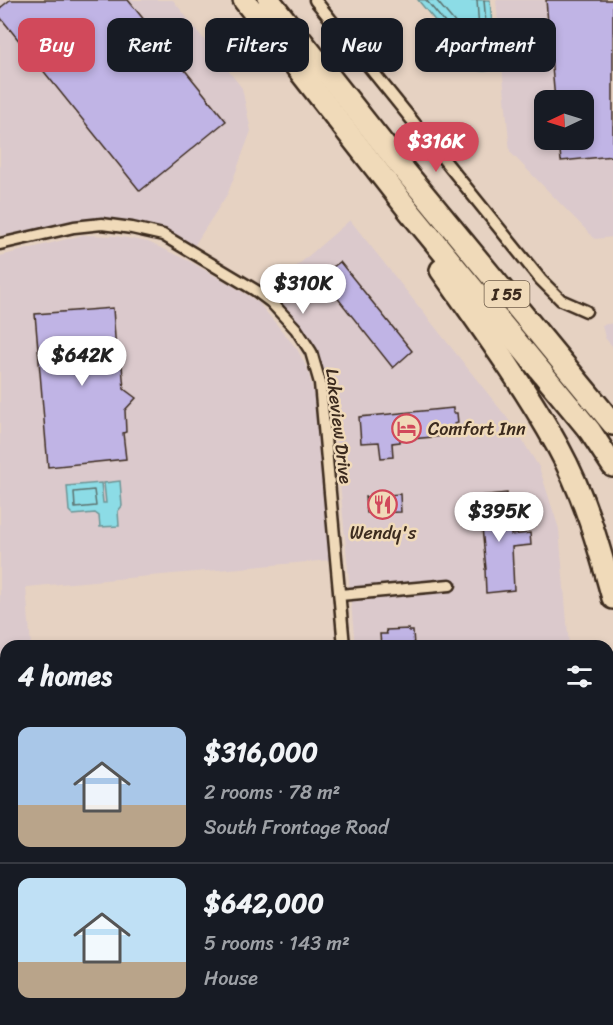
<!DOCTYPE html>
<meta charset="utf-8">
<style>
body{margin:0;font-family:Sriracha,sans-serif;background:#20242c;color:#f1f3f6;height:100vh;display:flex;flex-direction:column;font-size:22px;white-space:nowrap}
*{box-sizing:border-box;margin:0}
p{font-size:20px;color:#9ea1a6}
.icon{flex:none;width:33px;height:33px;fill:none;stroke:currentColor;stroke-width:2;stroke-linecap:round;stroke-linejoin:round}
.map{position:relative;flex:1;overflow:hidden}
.details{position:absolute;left:0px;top:640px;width:614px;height:386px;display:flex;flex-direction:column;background:#171b24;border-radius:18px 18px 0 0;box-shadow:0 3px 9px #0003}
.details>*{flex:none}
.banner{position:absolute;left:18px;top:18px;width:578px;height:54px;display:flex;gap:12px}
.needle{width:39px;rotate:266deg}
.tools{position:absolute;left:534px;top:90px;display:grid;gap:12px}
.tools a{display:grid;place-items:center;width:60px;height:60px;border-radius:12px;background:#171b24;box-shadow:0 3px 9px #0003;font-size:30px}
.price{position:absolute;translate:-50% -51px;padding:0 14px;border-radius:21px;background:#fff;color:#222;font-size:20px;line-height:39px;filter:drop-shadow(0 2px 3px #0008)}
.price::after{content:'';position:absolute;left:50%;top:36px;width:18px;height:14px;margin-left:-9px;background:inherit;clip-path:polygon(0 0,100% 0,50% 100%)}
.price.selected{background:#d1495b;color:#fff}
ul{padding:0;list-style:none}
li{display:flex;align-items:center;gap:18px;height:150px;padding:0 18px}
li+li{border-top:2px solid #363941}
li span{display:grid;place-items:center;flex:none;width:168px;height:120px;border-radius:12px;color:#555}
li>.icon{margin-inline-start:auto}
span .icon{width:72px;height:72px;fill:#fffc;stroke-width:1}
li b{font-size:26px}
h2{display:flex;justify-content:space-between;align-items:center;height:72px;padding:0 18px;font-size:26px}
.pill{padding:0 21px;border-radius:12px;background:#171b24;box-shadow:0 3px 9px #0003;font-size:21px;line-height:54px}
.pill.selected{background:#d1495b;color:#fff}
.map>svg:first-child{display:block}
</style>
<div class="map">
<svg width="613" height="1025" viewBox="0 0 613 1025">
<rect width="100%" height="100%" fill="#e6d2c2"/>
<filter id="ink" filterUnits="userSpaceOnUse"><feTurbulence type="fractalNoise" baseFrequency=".0167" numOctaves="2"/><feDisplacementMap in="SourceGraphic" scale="12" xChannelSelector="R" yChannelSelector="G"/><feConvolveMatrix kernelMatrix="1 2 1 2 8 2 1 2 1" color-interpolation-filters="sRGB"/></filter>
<g filter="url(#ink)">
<g fill="#dbc9cc" fill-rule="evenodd">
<path d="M0 0H173L242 88 251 131 228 193 194 246 138 222 80 220 0 236Z"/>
<path d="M496 0H613V237L595 239 510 152ZM544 100H584V140H544Z"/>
<path d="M350 220 512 424 539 467 559 529 569 646H355L332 395 325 377 295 317 268 291Z"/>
<path d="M83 235 116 236 148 242 187 260 233 286 258 302 297 349 308 370 314 396 330 560 26 587 31 646H6V855H0V256Z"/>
<path d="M613 323V347L605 338 602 325Z"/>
<path d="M608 903H613V1025H427L422 1020H608Z"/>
<path d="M0 910H6V1020H384L387 1025H0Z"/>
</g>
<g fill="#8cdce6" stroke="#6c9596" stroke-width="1.5">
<path d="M418 0H490L495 63 491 70 484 71 476 70Z"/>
<path d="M120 481 122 506 118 511 119 526 100 527 99 516 95 513 73 515 69 511 67 486 101 483 103 503H106L104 483Z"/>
</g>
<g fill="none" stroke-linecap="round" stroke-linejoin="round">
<g stroke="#5b716e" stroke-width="1.5">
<path d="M426 0 479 64 484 65 489 61 484 0"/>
<path d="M436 0 477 49 480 46 477 0"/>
<path d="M94 490 96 506 75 508 74 492Z"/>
</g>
</g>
<g fill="#c0b4e5" stroke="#3b2a1e" stroke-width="1.5">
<path d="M10 0H128L226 121 140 191 0 17V8Z"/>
<path d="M546 0H613V156L561 161 559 140H584V100H555Z"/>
<path d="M340 262 412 351 393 368 320 276Z"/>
<path d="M113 308 117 367 122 366 124 389 136 398 125 410 126 432 123 433 126 459 48 467 35 314Z"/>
<path d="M453 408V413H457L458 423 454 424 455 435 400 440V442L392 443 393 457 381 458 379 442 361 443 359 417Z"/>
<path d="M388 493V495L400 494 401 512 367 513 365 497H370V494Z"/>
<path d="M507 493 511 535 530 533 531 545 512 547 514 590 486 593 485 569H486L479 496Z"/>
<path d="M409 629V631H413L414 646H381L380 634H387L386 630Z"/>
</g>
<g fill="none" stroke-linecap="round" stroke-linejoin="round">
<defs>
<g id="minor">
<path d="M315 0 541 280 561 300 586 311"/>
<path d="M0 244 74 227 102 224 132 228 163 235 255 290 271 302 296 329 311 352 320 383 344 646"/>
<path d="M340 595 450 585"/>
<path d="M398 1020 403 1025"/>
</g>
<g id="secondary">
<path d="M608 836 613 837"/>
<path d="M608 869 613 867"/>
<path d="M0 883 6 882"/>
<path d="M0 904H6"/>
</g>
<g id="motorway">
<path d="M244 0 410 212 590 431 613 466"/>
<path d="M269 0 399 164 613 424"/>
<path d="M441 270C482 328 524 385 558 447 584 494 599 547 613 598"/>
<path d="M608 801 613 795"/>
<path d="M608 881 613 882"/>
</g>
</defs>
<use href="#minor" stroke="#3b2a1e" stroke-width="15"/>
<use href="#secondary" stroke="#3b2a1e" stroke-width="21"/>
<use href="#motorway" stroke="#3b2a1e" stroke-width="26"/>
<use href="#minor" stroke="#f0dab9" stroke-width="10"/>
<use href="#secondary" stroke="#f0dab9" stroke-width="16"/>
<use href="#motorway" stroke="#f0dab9" stroke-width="21"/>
</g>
</g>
<defs>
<symbol id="hotel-ring" viewBox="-11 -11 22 22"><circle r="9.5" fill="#f0dab9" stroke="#d1495b" stroke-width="1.5"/><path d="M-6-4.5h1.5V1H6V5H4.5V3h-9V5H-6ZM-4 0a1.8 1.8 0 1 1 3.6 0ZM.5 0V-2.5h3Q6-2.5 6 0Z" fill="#d1495b"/></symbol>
<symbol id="restaurant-ring" viewBox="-11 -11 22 22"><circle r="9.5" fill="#f0dab9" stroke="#d1495b" stroke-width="1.5"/><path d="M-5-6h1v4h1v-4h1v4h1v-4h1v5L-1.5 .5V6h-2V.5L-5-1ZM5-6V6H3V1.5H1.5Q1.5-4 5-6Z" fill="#d1495b"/></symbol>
</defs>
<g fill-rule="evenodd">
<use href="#hotel-ring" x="390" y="412" width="33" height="33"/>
<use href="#restaurant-ring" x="366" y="488" width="33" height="33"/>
</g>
<g text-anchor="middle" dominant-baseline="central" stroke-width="5" stroke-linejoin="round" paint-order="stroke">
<rect fill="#f0dab9" stroke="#715f4c" stroke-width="1.5" x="484.5" y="281" width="45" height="26" rx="4.5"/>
<g font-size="16" font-weight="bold" fill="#3b2a1e">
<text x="507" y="294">I 55</text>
</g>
<g font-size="18" fill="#3b2a1e" stroke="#f0dab9">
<text transform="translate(339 426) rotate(83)">Lakeview Drive</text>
</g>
<g font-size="18" fill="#3b2a1e" stroke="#f0dab9" text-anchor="start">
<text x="428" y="429">Comfort Inn</text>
<text x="383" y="533" text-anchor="middle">Wendy's</text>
</g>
</g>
</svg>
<div class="tools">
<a><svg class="needle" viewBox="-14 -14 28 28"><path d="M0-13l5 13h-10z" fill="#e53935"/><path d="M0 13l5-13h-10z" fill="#9ea1a6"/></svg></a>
</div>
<b class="price selected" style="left:436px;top:173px">$316K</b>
<b class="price" style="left:303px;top:315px">$310K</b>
<b class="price" style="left:82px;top:387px">$642K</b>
<b class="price" style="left:499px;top:543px">$395K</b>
<div class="banner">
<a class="pill selected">Buy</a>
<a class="pill">Rent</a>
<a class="pill">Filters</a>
<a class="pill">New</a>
<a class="pill">Apartment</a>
</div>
<section class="details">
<h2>4 homes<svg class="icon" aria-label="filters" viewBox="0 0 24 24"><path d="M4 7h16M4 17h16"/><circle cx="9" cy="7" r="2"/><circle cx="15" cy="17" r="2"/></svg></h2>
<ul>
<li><span style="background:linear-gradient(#a9c7e8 65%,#b9a48a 0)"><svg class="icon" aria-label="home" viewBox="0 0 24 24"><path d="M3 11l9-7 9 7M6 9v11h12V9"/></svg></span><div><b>$316,000</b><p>2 rooms · 78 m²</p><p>South Frontage Road</p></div></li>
<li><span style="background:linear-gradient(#bfe0f5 70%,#b9a48a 0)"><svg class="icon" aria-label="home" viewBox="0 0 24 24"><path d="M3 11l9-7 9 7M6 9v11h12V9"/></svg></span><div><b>$642,000</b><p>5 rooms · 143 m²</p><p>House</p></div></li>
</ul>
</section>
</div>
